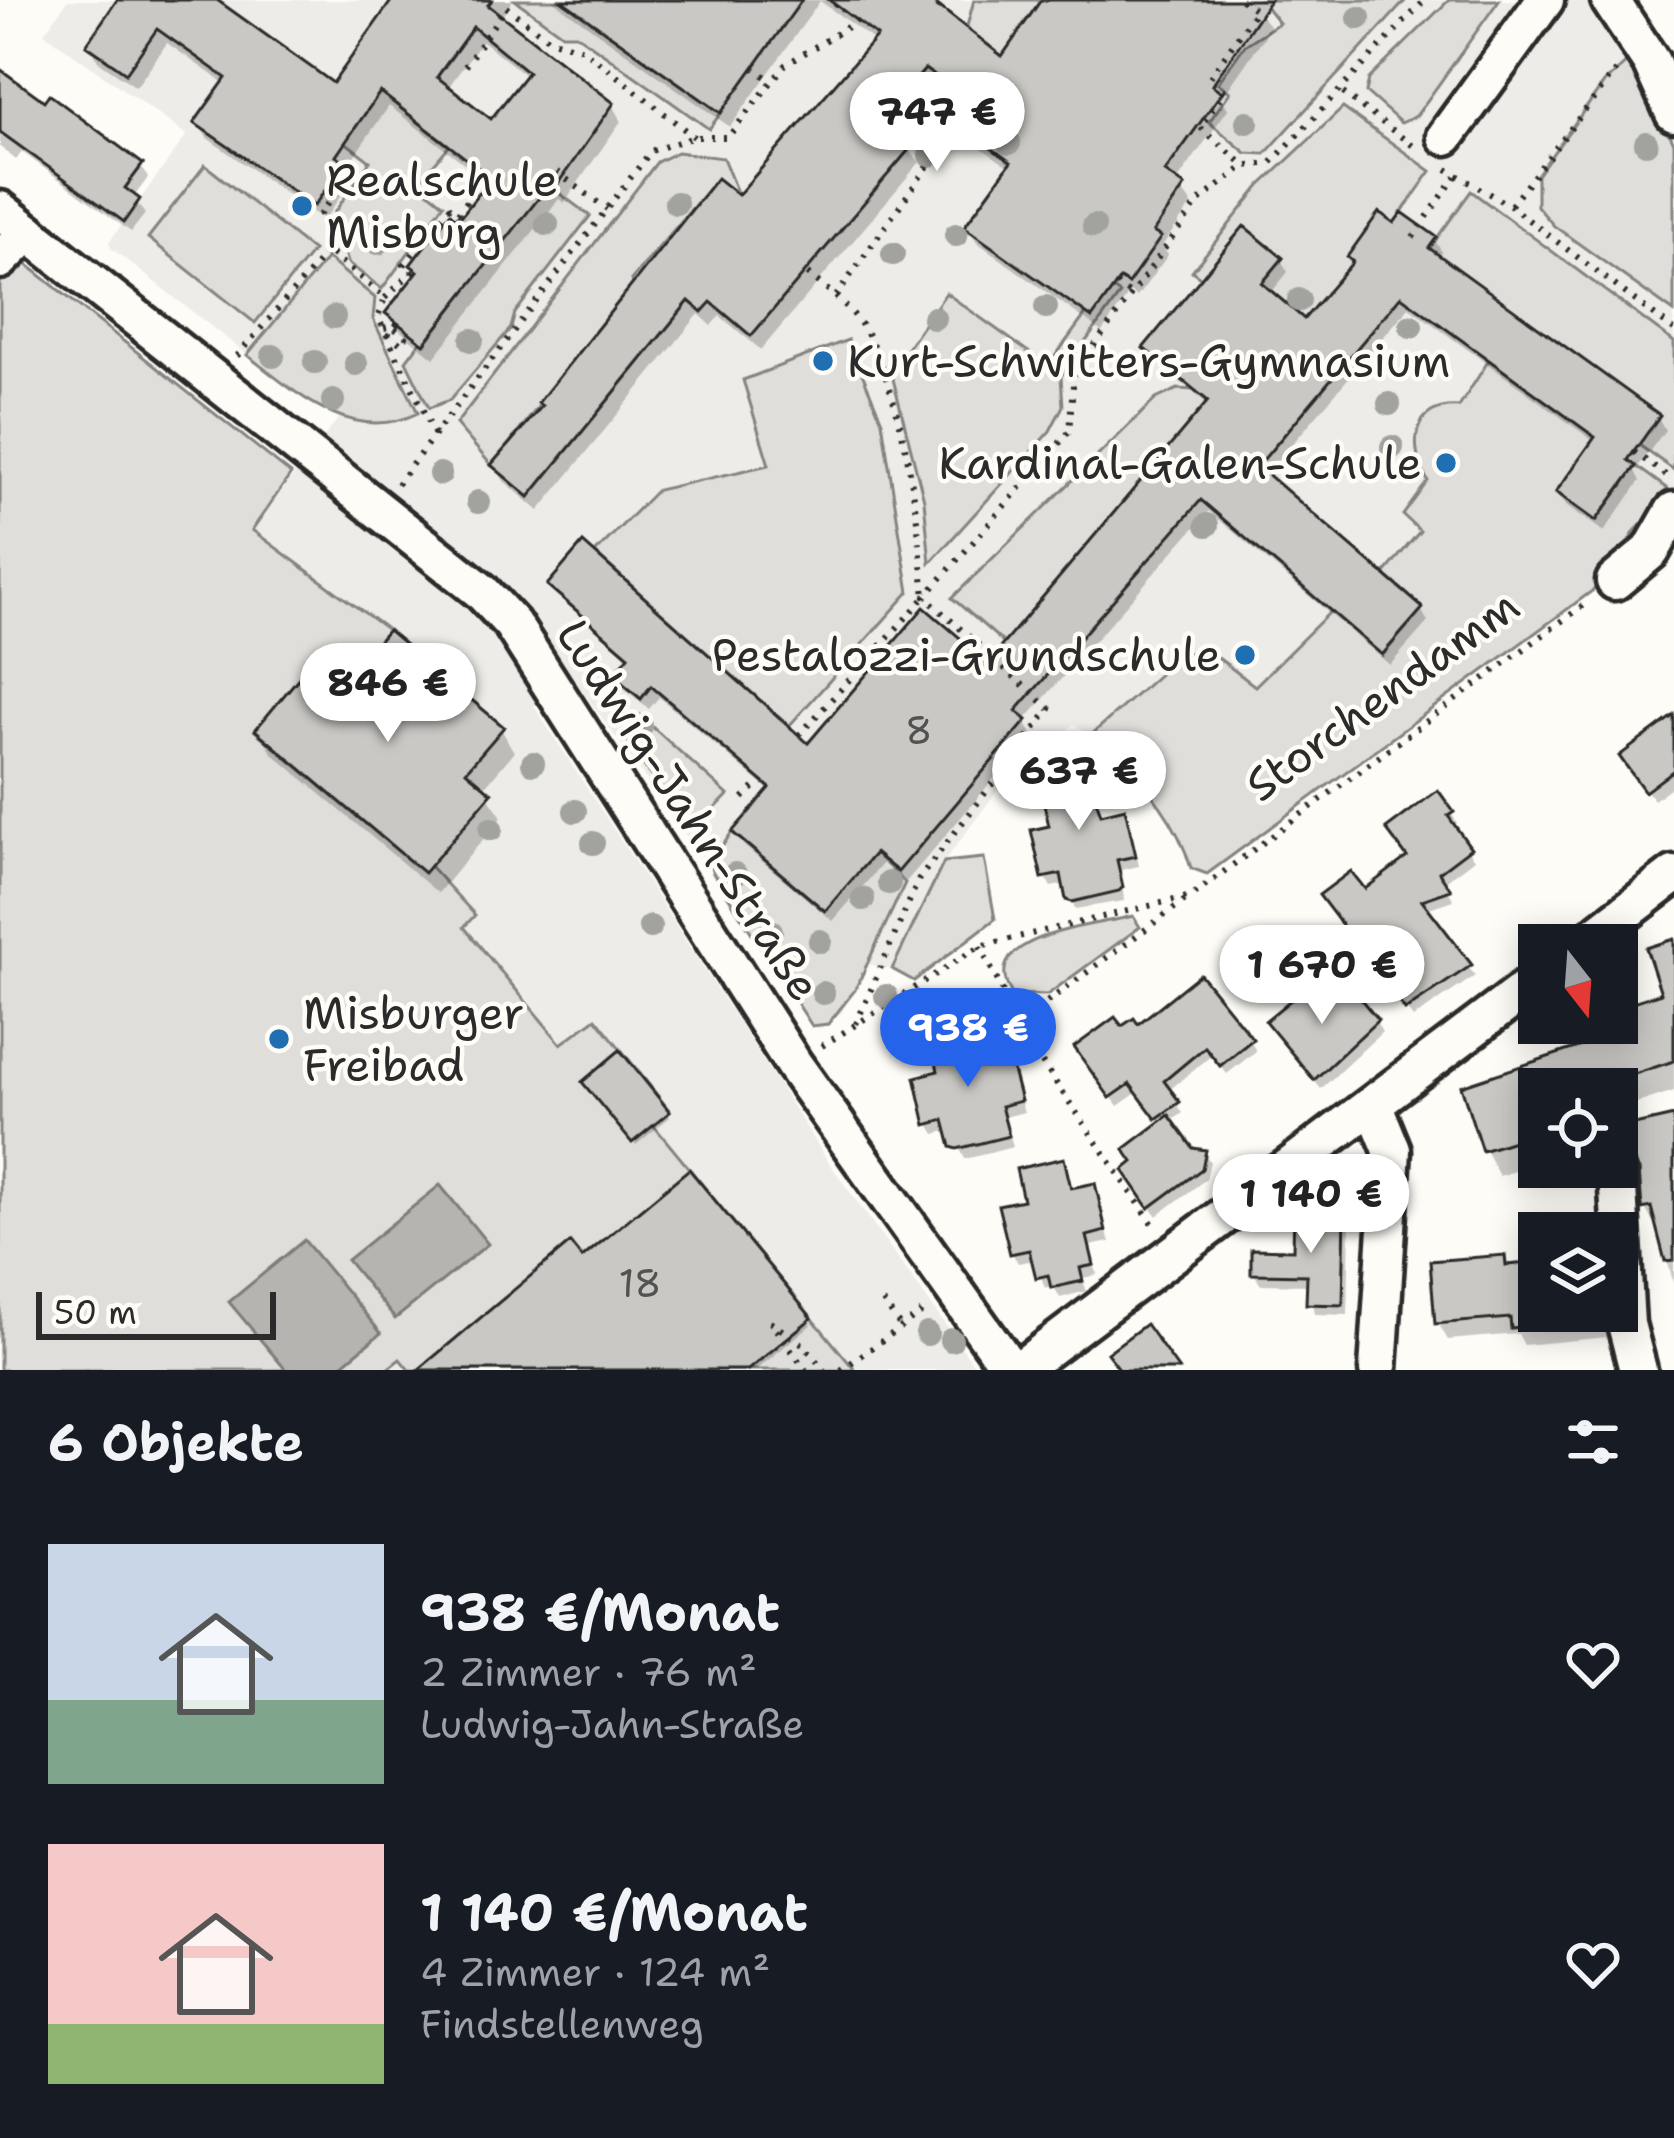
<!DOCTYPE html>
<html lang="de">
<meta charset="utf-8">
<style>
body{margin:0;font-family:"Shantell Sans",sans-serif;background:#20242c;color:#f1f3f6;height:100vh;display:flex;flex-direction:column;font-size:45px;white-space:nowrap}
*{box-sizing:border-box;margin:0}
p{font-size:39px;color:#9ea1a6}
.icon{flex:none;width:66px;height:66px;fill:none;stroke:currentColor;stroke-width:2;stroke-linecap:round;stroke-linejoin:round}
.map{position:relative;height:1370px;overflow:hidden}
.drawer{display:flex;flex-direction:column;background:#171b24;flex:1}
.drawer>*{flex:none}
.needle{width:78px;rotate:163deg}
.controls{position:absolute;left:1518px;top:924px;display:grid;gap:24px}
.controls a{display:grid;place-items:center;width:120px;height:120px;border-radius:0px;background:#171b24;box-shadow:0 6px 30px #0003;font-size:60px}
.scale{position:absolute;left:36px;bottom:30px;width:240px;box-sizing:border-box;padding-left:12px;border:6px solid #2b2b2b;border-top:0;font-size:33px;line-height:42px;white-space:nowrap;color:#2b2b2b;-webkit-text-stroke:9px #fdfcf7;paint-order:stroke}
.price{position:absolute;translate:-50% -102px;padding:0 27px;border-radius:42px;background:#fff;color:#222;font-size:39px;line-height:78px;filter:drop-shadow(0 3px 6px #0008)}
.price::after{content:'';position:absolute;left:50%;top:72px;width:36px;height:27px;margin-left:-18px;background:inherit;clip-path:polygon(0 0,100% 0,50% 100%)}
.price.selected{background:#2563eb;color:#fff}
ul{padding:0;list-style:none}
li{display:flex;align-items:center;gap:36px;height:300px;padding:0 48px}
li span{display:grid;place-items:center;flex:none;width:336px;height:240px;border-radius:0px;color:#555}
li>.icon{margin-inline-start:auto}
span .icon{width:144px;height:144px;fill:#fffc;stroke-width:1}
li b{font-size:51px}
h2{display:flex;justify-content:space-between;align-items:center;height:144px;padding:0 48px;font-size:51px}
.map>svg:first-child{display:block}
</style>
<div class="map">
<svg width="1674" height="1370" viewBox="0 0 1674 1370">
<rect width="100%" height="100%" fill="#fdfcf7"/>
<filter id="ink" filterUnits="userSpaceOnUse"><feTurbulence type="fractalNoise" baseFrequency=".00833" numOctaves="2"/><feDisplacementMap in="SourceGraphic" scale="24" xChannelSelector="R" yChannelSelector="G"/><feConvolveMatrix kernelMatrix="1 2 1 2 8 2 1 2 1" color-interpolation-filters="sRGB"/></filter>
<g filter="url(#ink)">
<path fill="#edece8" d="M68 0H1590L1630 53 1674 143V491L1635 531 1611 576 1207 874 1191 868 1174 823 1131 767 1074 724 1000 787 944 862 892 969 867 964 842 1012 820 1028 812 1026 713 873 574 679 534 706 830 1164 975 1366 969 1370H0L251 529 339 418 286 385 111 248 109 242 187 135 44 33Z"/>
<g fill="#dfdeda" stroke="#858482" stroke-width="3">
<path d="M515 0H561L721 113 709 129 576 34H562Z"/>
<path d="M974 0H1041L1018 32 1062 63 1013 64 966 30Z"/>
<path d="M1261 0H1406L1265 154 1246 153 1209 122 1230 92 1218 83 1245 45 1279 23Z"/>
<path d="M1449 0H1499L1416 116 1401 123 1366 92 1369 79Z"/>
<path d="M1632 57 1674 143V312L1554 226 1537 206V175L1604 83Z"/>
<path d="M925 69 956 91 913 145 884 117Z"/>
<path d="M380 92 449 146 418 183 444 204 382 289 348 263 334 213 370 161 345 142Z"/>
<path d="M1343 108 1431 171 1394 223 1348 257 1353 262 1257 376 1262 283 1283 258 1244 226 1201 278 1192 271 1260 186Z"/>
<path d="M677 152 723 158 738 195 717 179 631 280 634 284C583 343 544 404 491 465L456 424 657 162Z"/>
<path d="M205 165 313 251 255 323 148 238Z"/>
<path d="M547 184 590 216 515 313 511 328 450 400 429 408 406 361 421 341 425 344Z"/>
<path d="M1471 191 1674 342V470L1639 445 1659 415 1429 249Z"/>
<path d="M16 256 291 474 252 530 388 630 350 674 322 651 255 731 423 872 430 866 475 915 464 927 561 1044 596 1018 670 1111 654 1126 855 1370H409L400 1359 386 1370H0V268Z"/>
<path d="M327 258 375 298 373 319 418 413C353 445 297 394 247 355Z"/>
<path d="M1113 289 1120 294 1061 376 1063 406 1050 431 930 563 924 500 891 371 946 293 1048 366 1086 314 1092 317Z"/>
<path d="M848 340 882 421 909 592 789 726 595 553 657 490 769 465 743 380Z"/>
<path d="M1489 360 1595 437 1556 493 1596 521 1636 466 1673 493 1635 531 1607 580 1207 874 1191 868C1175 813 1135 770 1090 736L1181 655 1205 648 1255 686 1331 611 1383 655 1423 608 1384 574 1420 531 1403 515 1428 481C1408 448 1411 403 1459 407Z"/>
<path d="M1178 389 1212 391 1231 407 1195 417 1004 643 952 598 1156 399Z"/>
<path d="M639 715 728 795 700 824 681 822 628 741 624 733Z"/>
<path d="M732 832 824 911 875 853 905 883 855 990 828 1024 812 1026 713 873 710 864Z"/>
<path d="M984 858 995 919 914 981 892 969 944 862Z"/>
<path d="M1133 916 1140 927 1047 995 1012 994C974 935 1095 926 1133 916Z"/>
</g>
<g fill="#b5b4b1" stroke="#7e7d7b" stroke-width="3">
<path d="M440 1185 488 1244 395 1319 347 1260Z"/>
<path d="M304 1240 381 1333 336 1370H286L229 1302Z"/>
</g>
<g fill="#0003" fill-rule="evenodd">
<path d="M120 0H212L334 87 396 0H513L500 19 612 105 621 121 564 203 559 199 434 358 398 329 389 314 419 274 414 265 459 224 490 183 389 106 345 169 352 180 324 220 207 138 198 123 225 84 167 43 136 87 98 61 89 45ZM482 41 528 77 492 123 447 89Z"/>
<path d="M552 0H924L1002 60 1044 0H1246L1271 27 1222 98 1228 109 1176 183 1192 204 1162 246 1168 255 1137 297 1130 292 1102 332 977 242 968 227 1010 168 979 146 970 131 981 116 934 83 893 132 920 162 761 350 720 316 712 326 699 314 539 511 504 481 495 466 876 42 820 1 730 127Z"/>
<path d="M0 70 141 166 148 178 133 198 145 214 131 232 22 152 16 160 0 147Z"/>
<path d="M1394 227 1434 239 1442 252 1437 258 1658 417 1665 430 1635 471 1640 481 1604 532 1566 505 1559 493 1595 442 1409 307 1265 476 1421 609 1428 622 1390 665 1209 511 1024 721 1032 734 906 882 883 863 833 921 743 845 736 833 771 792 659 697 649 709 624 688 617 676 630 660 550 585 809 747 988 666 1209 405 1153 360 1146 348 1281 260 1288 272 1270 294 1305 323Z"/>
<path d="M351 678 501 729 514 752 483 789 502 817 438 893 272 753 259 730Z"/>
<path d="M1674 730V785L1654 800 1629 768Z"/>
<path d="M1085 767 1102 817 1123 811 1129 821 1139 866 1121 870 1124 901 1075 909 1066 884 1051 887 1045 877 1052 828Z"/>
<path d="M1451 813 1457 823 1452 827 1474 859 1443 883 1454 900 1426 909 1475 976 1413 1018 1398 998 1408 977 1383 944 1367 956 1328 905 1364 893 1410 858 1396 839Z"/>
<path d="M1674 942V1091L1619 1109 1626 1130 1674 1119V1286L1657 1219 1652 1221 1645 1208 1642 1171 1626 1135 1617 1138V1089H1539V1163L1499 1176 1485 1150 1465 1087 1597 1044 1590 1023H1617V1011L1665 995Z"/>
<path d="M1376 1022 1382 1032 1321 1089 1275 1032Z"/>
<path d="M1138 1028 1251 1041 1256 1051 1227 1074 1212 1055 1168 1091 1183 1113 1170 1122 1192 1151 1204 1152 1210 1162 1206 1179 1157 1216 1132 1180 1162 1124 1138 1092 1118 1106 1083 1058 1121 1031Z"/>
<path d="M976 1034 987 1061 1005 1049 1024 1112 1005 1117 1013 1147 965 1159 950 1130 935 1134 929 1124 942 1074Z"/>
<path d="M589 1087 668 1113 670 1117 636 1145Z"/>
<path d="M1063 1162 1073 1191 1093 1186 1110 1242 1090 1246 1097 1275 1083 1278 1086 1291 1060 1298 1053 1285 1045 1288 1035 1260 1018 1263 1012 1253 1027 1202Z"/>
<path d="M1343 1215 1350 1226 1348 1315 1315 1314 1310 1285 1260 1284 1254 1273 1296 1253Z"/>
<path d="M1503 1258 1509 1268 1539 1265V1311H1606L1608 1337 1524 1345 1518 1334 1448 1340 1438 1323Z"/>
<path d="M582 1262 809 1320 812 1324 756 1370H422Z"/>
</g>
<g fill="#c9c8c4" stroke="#2b2b2b" stroke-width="3" fill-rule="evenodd">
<path d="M117 0H217L333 83 392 0H492L488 5 614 103 554 189 549 185 424 344 385 313 418 271 410 265 450 213 458 220 491 178 380 92 336 156 345 162 314 206 194 123 226 78 157 29 126 73 86 45ZM473 27 528 72 491 119 437 77Z"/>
<path d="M561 0H802L721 113Z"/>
<path d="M829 0H931L1002 56 1041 0H1270L1212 85 1222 92 1165 172 1185 186 1153 232 1161 237 1128 284 1120 279 1092 318 964 227 1011 162 967 131 981 109 925 69 883 119 913 145 751 336 711 302 702 312 689 301 529 497 491 465 542 406 538 403 717 178 738 195 877 36Z"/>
<path d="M0 69 44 101 49 94 143 164 125 188 140 199 124 222 0 132Z"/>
<path d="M1379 212 1394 223 1402 212 1437 237 1429 248 1660 415 1628 460 1636 466 1596 521 1556 492 1595 437 1401 296 1258 466 1423 608 1382 655 1201 500 1016 711 1027 720 898 872 875 853 825 911 732 832 770 788 651 686 641 699 613 675 629 656 547 585 583 543 808 743 924 607 988 662 1208 401 1143 348 1244 226 1283 258 1262 283 1304 319 1353 262 1347 257Z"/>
<path d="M388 630 504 727 466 771 492 793 424 873 255 730 322 650 350 674Z"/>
<path d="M1674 715V770L1645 792 1619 756Z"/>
<path d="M1080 754 1101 814 1125 808 1136 856 1117 860 1123 887 1119 891 1072 902 1066 900 1061 874 1042 878 1031 830 1049 826 1035 765Z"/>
<path d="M1438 790 1454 812 1448 816 1471 848 1439 872 1451 890 1422 900 1472 965 1405 1010 1388 988 1405 975 1376 937 1360 949 1319 895 1351 871 1365 889 1407 857 1386 829Z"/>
<path d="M1674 939V1061L1607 1083 1609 1089H1539V1133L1482 1151 1461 1086 1593 1042 1587 1023H1617V1007L1661 993 1646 948Z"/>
<path d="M1200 974 1253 1039 1220 1066 1205 1047 1164 1081 1180 1102 1156 1119 1130 1084 1110 1098 1074 1047 1115 1017 1122 1026 1134 1018 1138 1024Z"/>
<path d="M1346 981 1378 1020 1314 1080 1265 1021 1304 989 1317 1005Z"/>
<path d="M978 1030 985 1059 1006 1044 1021 1101 1001 1106 1009 1136 957 1149 951 1147 944 1120 926 1125 915 1077 938 1071 931 1042Z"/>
<path d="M620 1050 670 1112 632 1143 582 1082Z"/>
<path d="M1169 1115 1193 1148 1206 1150 1202 1169 1149 1208 1123 1170 1133 1162 1124 1149Z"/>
<path d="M1674 1116V1260L1665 1261 1651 1207 1642 1209 1639 1170 1627 1152 1621 1128Z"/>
<path d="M1064 1158 1071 1188 1095 1183 1106 1231 1087 1236 1094 1265 1080 1268 1083 1281 1051 1288 1048 1275 1036 1278 1029 1250 1010 1254 998 1205 1023 1200 1016 1169Z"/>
<path d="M689 1169 812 1318 748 1370H418L570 1243 582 1258Z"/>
<path d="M1294 1211 1345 1212 1343 1305 1306 1304 1307 1275 1251 1274V1249L1293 1250Z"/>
<path d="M1505 1255 1506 1265 1539 1262V1326L1511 1329 1510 1318 1435 1324 1430 1261Z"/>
<path d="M1146 1324 1179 1370H1120L1107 1353Z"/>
</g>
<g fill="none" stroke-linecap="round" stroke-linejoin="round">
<defs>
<g id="minor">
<path d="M1610 0 1651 62 1674 113"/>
<path d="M1446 136 1545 0"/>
<path d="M0 210 481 591 512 624 794 1065 1011 1370"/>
<path d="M0 260 28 232"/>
<path d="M1615 581 1651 551 1674 511"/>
<path d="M1583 945 1674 875"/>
<path d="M1374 1106 1392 1150 1378 1370"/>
<path d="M1617 1172 1626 1324 1638 1370"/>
<path d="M1019 1370 1539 979"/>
</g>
</defs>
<use href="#minor" stroke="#2b2b2b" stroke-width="45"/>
<g stroke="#2b2b2b" stroke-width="6" stroke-dasharray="3 9" stroke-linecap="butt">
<path d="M1241 0 1256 10 1208 80 1225 91 1200 127 1244 165"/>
<path d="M937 9 943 0"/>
<path d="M465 66 506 7 549 39 583 49 694 137"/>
<path d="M753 68 772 81"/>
<path d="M1343 93 1416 148"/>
<path d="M1447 169 1510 206 1674 330"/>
<path d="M557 172 607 209"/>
<path d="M1511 205 1617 69"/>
<path d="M1413 237 1456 176"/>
<path d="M328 251 320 214 347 176"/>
<path d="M1116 284 1130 294"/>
<path d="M836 296 969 108 977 115"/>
<path d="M385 298 412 272 404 265 450 207 458 213 483 180 487 183"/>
<path d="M384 328 391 326 406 337 401 344 389 334 398 323"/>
<path d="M237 356 328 251 385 298 378 317 435 435"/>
<path d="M1634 452 1670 478"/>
<path d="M397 484 651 151 694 137H728L785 65 857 21"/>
<path d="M799 735 925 597C917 512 908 418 870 339 857 312 829 290 805 272"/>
<path d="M743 798 761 781"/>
<path d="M980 946 1030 1045 1155 1227"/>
<path d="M1018 1023 1188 898"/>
<path d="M856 1024 919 879 1050 709 925 597 1069 432 1074 374 1199 201 1245 166 1271 163 1425 0"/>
<path d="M822 1046 980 946 1191 896 1589 601"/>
<path d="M883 1302 901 1327"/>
<path d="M770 1322 803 1344 824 1370"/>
<path d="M776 1330 806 1370"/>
<path d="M841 1370 925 1310"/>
</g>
<use href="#minor" stroke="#fdfcf7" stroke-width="36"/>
</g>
<g fill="#a2a29f">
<circle cx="1359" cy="18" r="12"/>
<circle cx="1247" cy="122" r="12"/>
<circle cx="1009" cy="143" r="12"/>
<circle cx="1646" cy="143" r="12"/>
<circle cx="930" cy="155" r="12"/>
<circle cx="676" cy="203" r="12"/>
<circle cx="547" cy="224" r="12"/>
<circle cx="1094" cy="226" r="12"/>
<circle cx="956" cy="235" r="12"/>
<circle cx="378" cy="243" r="12"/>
<circle cx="893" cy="254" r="12"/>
<circle cx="1299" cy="300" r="12"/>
<circle cx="1046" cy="307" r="12"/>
<circle cx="334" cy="317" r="12"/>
<circle cx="934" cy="318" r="12"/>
<circle cx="1411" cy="326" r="12"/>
<circle cx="472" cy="340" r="12"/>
<circle cx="273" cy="356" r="12"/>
<circle cx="315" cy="362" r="12"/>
<circle cx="356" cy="364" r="12"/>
<circle cx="333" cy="401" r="12"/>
<circle cx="1389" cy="404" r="12"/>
<circle cx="1392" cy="447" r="12"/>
<circle cx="440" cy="474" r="12"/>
<circle cx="478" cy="502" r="12"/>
<circle cx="1207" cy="525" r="12"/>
<circle cx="641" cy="726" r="12"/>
<circle cx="533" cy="763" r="12"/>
<circle cx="575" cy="811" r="12"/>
<circle cx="491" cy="829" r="12"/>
<circle cx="593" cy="843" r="12"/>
<circle cx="735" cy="874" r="12"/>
<circle cx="889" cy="883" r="12"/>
<circle cx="863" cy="899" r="12"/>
<circle cx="650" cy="927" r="12"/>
<circle cx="771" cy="931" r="12"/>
<circle cx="820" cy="941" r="12"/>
<circle cx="823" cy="993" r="12"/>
<circle cx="886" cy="996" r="12"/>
<circle cx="927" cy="1334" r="12"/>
<circle cx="951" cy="1340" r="12"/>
</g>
</g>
<g fill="#1f6fb2" stroke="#fdfcf7" stroke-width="4.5">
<circle cx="302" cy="206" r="12"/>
<circle cx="823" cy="361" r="12"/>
<circle cx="1446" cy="463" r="12"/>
<circle cx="1245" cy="655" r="12"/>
<circle cx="279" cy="1039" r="12"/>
</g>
<g text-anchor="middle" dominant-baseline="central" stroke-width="9" stroke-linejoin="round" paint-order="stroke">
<g font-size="39" fill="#525251">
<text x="919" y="730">8</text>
<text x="640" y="1283">18</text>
</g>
<g font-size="45" fill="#2b2b2b" stroke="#fdfcf7" text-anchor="start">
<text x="326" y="180">Realschule<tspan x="326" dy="52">Misburg</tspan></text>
<text x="847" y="361">Kurt-Schwitters-Gymnasium</text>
<text x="1422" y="463" text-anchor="end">Kardinal-Galen-Schule</text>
<text x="1221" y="655" text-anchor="end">Pestalozzi-Grundschule</text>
<text x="303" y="1013">Misburger<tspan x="303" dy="52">Freibad</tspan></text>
</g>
<g font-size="45" fill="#2b2b2b" stroke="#fdfcf7">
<text transform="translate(1382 695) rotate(-36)">Storchendamm</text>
<text transform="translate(689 810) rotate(57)">Ludwig-Jahn-Straße</text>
</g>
</g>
</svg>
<div class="controls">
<a><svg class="needle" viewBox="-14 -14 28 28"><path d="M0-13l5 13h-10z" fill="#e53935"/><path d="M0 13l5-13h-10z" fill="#9ea1a6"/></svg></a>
<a><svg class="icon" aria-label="locate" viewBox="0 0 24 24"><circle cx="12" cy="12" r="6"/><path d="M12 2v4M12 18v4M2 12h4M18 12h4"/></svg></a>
<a><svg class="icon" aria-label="layers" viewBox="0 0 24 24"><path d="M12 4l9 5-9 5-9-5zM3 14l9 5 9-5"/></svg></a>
</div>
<div class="scale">50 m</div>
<b class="price" style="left:937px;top:174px">747 €</b>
<b class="price" style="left:388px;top:745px">846 €</b>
<b class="price" style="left:1079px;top:833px">637 €</b>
<b class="price" style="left:1322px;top:1027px">1 670 €</b>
<b class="price selected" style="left:968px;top:1090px">938 €</b>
<b class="price" style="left:1311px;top:1256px">1 140 €</b>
</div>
<section class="drawer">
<h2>6 Objekte<svg class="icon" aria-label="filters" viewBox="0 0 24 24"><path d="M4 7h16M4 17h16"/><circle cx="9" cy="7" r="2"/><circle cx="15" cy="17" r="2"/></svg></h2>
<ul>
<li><span style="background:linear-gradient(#c9d6e8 65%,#7fa58c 0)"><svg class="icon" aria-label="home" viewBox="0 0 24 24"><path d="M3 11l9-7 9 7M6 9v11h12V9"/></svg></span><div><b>938 €/Monat</b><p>2 Zimmer · 76 m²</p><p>Ludwig-Jahn-Straße</p></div><svg class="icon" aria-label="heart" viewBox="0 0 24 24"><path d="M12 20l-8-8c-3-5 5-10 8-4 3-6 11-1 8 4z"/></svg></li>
<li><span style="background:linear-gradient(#f6c9c9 75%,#8fb573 0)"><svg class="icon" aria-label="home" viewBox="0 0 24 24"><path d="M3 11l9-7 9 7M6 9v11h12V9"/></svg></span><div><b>1 140 €/Monat</b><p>4 Zimmer · 124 m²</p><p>Findstellenweg</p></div><svg class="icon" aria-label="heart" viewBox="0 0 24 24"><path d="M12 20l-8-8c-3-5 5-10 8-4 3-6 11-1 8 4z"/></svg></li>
</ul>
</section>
